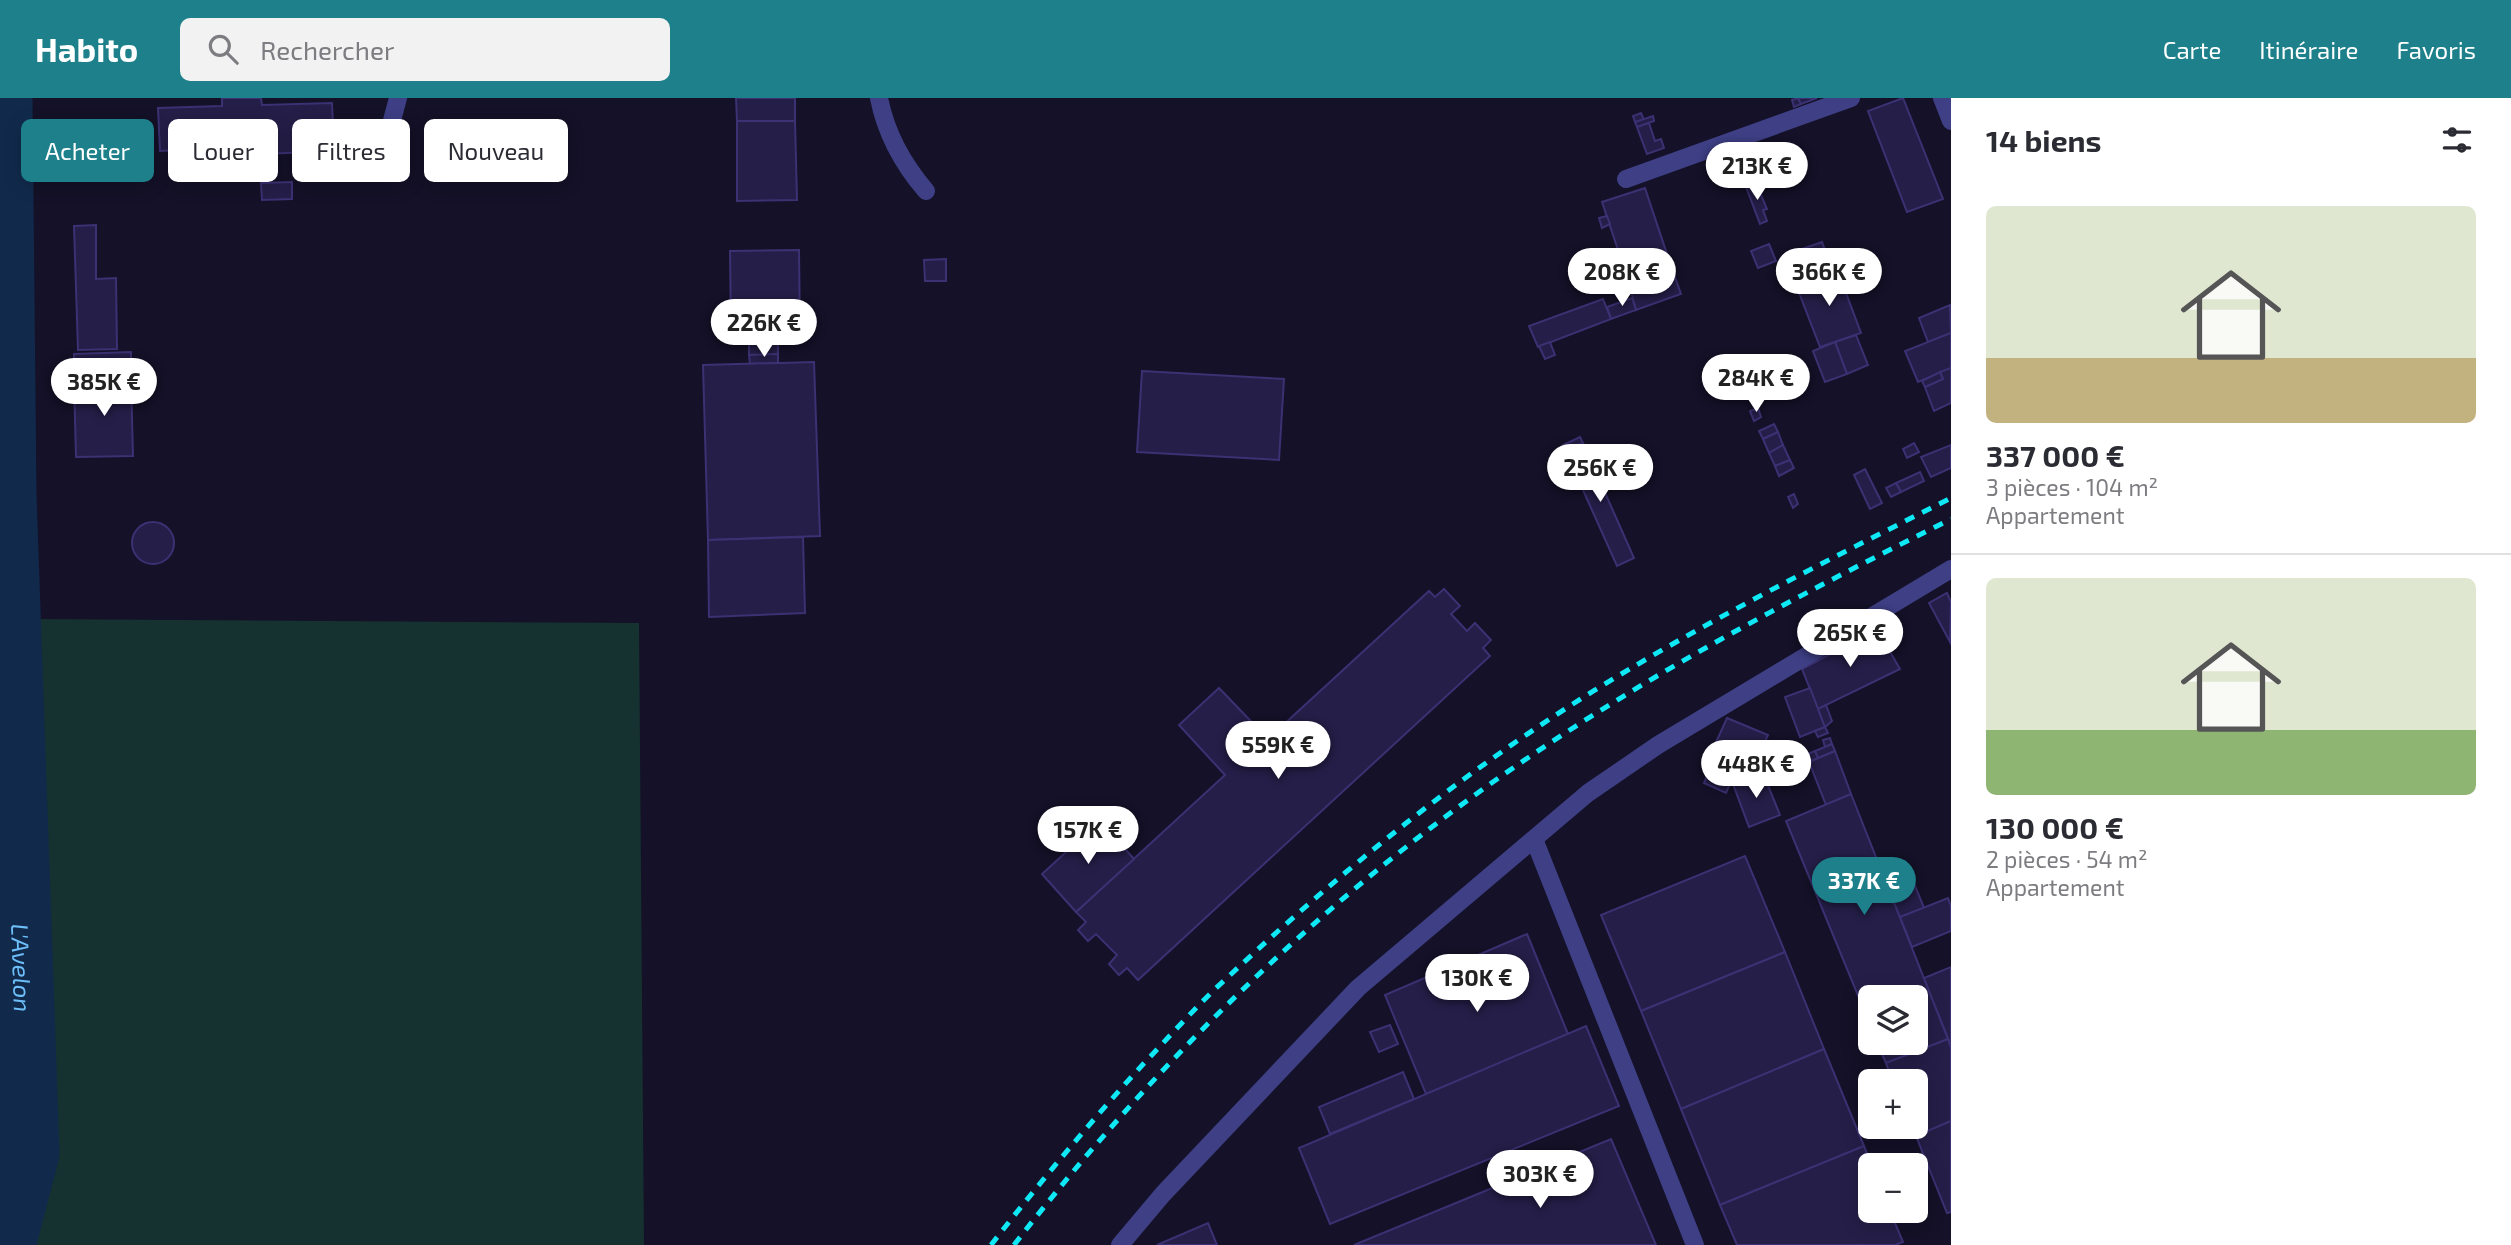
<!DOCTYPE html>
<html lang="fr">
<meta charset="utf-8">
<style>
body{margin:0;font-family:"Exo 2",sans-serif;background:#f2f2f3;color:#2b2b33;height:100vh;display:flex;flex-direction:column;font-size:26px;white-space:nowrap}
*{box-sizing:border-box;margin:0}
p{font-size:23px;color:#7c7c81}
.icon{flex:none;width:38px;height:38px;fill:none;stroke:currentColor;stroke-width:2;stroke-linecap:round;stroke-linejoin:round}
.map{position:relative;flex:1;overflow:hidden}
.drawer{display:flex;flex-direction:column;background:#fff;width:560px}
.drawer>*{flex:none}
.guide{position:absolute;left:21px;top:21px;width:665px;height:63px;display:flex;gap:14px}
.buttons{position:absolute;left:1858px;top:887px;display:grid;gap:14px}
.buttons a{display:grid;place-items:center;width:70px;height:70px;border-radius:10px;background:#fff;box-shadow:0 4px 18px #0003;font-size:35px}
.price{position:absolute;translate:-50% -60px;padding:0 16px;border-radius:24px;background:#fff;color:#222;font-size:23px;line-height:46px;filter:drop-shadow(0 2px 4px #0008)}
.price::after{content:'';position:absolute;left:50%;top:42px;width:21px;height:16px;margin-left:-10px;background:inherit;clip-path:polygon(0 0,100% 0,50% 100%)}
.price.current{background:#1e808a;color:#fff}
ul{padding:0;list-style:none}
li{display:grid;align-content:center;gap:14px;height:371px;padding:0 35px}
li+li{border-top:2px solid #e1e1e2}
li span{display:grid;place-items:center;height:217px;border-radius:10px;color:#555}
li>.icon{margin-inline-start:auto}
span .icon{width:126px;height:126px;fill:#fffc;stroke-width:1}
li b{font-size:30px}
h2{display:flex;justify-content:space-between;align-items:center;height:84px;padding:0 35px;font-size:30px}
.tag{padding:0 24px;border-radius:10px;background:#fff;box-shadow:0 4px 18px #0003;font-size:24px;line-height:63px}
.tag.current{background:#1e808a;color:#fff}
header{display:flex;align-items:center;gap:42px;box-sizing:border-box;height:98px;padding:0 35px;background:#1e808a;color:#fff}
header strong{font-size:33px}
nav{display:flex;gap:38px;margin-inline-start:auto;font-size:24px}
.search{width:490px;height:63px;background:#f2f2f3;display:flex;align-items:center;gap:18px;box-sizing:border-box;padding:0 24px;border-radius:10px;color:#7c7c81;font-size:26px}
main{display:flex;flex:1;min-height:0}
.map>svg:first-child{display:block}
</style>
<header>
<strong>Habito</strong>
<div class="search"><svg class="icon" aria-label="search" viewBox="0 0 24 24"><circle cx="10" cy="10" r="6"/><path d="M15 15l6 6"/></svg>Rechercher</div>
<nav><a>Carte</a><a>Itinéraire</a><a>Favoris</a></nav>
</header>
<main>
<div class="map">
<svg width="1951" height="1147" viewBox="0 0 1951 1147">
<rect width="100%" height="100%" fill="#141128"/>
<path fill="#153230" d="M23 521 639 525 644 1147H0V869L23 854Z"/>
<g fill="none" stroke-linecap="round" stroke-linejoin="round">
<path stroke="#112a4c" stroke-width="61" id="s1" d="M2 0 6 397 29 1055 5 1147"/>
</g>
<g fill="#251e48" stroke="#3b3173" stroke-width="2">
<path d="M222 0H261L262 7 332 5 334 53 262 56 261 48 160 53 158 10 222 8Z"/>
<path d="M736 0H795V23H737Z"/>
<path d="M1798 0 1801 6 1794 9 1792 2Z"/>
<path d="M1798 0H1817L1801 6Z"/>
<path d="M1903 0 1943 101 1907 114 1868 13Z"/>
<path d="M1641 15 1644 22 1635 24 1633 18Z"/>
<path d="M1653 18 1654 23 1637 29 1635 24Z"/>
<path d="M737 23H795L797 102 737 103Z"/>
<path d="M1649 25 1655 43 1661 41 1664 50 1647 56 1637 29Z"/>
<path d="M1755 83 1767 111 1763 112 1767 123 1760 126 1746 89Z"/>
<path d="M292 84V101L262 102 261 85Z"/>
<path d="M1645 90 1671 168 1628 182 1602 104Z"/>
<path d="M1607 118 1610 126 1602 130 1599 120Z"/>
<path d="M96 127V181L116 180 117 251 78 252 74 128Z"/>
<path d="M1822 144 1833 173 1796 187 1784 157Z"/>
<path d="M1769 146 1776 163 1758 170 1751 153Z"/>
<path d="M799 152 800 231 778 230V256L749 257V232H731L730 153Z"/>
<path d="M946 161V183H925L924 162Z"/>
<path d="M1671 168 1681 196 1636 212 1628 182Z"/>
<path d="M1624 171 1627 179 1617 182 1614 174Z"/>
<path d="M1837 171 1861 235 1820 249 1796 187Z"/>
<path d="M1632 200 1636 212 1611 221 1607 209Z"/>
<path d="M1603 201 1611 221 1538 249 1529 228Z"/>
<path d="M1950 207 1951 235 1928 244 1919 220Z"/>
<path d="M1951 235V270L1918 284 1905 253Z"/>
<path d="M1856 237 1868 267 1847 276 1835 244Z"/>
<path d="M1550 244 1555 257 1545 261 1539 248Z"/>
<path d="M1835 244 1847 276 1825 284 1813 253Z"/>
<path d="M131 254V281L74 282V256Z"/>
<path d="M778 256V265L750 266 749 257Z"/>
<path d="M814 264 820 438 708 442 703 267Z"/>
<path d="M1951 270V305L1934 313 1925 289 1943 281 1940 274Z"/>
<path d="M1142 273 1284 281 1279 362 1137 354Z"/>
<path d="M1940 274 1943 281 1925 289 1922 283Z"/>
<path d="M131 281 133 358 76 359 74 282Z"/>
<path d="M1758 310 1761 319 1754 323 1750 313Z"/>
<path d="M1774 326 1778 334 1763 341 1759 333Z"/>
<path d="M1778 334 1783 347 1769 355 1763 341Z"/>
<path d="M1580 339 1583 345 1565 352 1563 347Z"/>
<path d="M1583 345 1634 460 1617 468 1565 352Z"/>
<path d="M1914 345 1919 354 1907 360 1903 351Z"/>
<path d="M1783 347 1790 362 1775 368 1769 355Z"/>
<path d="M1951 347V370L1931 379 1921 359Z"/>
<path d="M1790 362 1794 370 1779 378 1775 368Z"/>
<path d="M1865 371 1882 405 1870 411 1854 377Z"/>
<path d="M1920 374 1924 383 1901 394 1896 385Z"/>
<path d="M1896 385 1901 394 1891 399 1886 390Z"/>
<path d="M1794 396 1798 406 1793 410 1788 399Z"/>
<circle cx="153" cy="445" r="21"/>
<path d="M803 439 805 515 709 519 708 442Z"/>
<path d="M1444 491 1460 508 1451 516 1467 533 1475 525 1491 542 1483 550 1490 558 1138 882 1127 870 1119 877 1109 866 1117 857 1096 836 1088 843 1078 832 1086 824 1076 814 1225 677 1179 627 1219 590 1268 641 1429 493 1435 499Z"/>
<path d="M1947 495 1951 504 1950 544 1929 505Z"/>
<path d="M1877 531 1900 571 1818 611 1802 571Z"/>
<path d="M1810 590 1825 629 1800 639 1785 599Z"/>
<path d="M1826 607 1832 623 1825 629 1818 611Z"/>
<path d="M1727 620 1768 637 1748 680 1707 664Z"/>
<path d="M1825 629 1828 635 1818 639 1815 633Z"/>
<path d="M1830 640 1832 646 1825 649 1823 642Z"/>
<path d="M1832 646 1835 653 1818 660 1815 653Z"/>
<path d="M1815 653 1818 660 1809 664 1807 656Z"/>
<path d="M1835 653 1851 696 1826 707 1809 664Z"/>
<path d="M1712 666 1735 675 1726 695 1704 685Z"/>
<path d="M1763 675 1780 717 1749 729 1733 686Z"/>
<path d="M1851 696 1948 941 1886 965 1877 945H1916V900H1871V929L1786 723Z"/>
<path d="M1100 723 1134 761 1076 814 1042 776Z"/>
<path d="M1745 758 1785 854 1641 913 1601 817Z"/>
<path d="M1905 763 1924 810 1900 819 1881 772Z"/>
<path d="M1948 800 1951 808V833L1912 849 1900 819Z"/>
<path d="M1527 836 1568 936 1426 996 1385 897Z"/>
<path d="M1785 854 1824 951 1681 1011 1641 913Z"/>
<path d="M1951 869V948L1924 880Z"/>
<path d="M1390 927 1398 946 1379 954 1370 934Z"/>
<path d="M1586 928 1619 1008 1330 1126 1299 1050Z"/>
<path d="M1948 941 1951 950V1023L1916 1038 1912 1029H1916V984H1893L1886 965Z"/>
<path d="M1824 951 1864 1048 1720 1107 1681 1011Z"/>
<path d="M1403 974 1414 1001 1330 1036 1319 1009Z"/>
<path d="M1951 1023V1114L1947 1115 1916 1038Z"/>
<path d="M1611 1041 1656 1147H1354Z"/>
<path d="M1864 1048 1872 1068 1871 1113H1890L1903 1144 1895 1147H1737L1720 1107Z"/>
<path d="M1208 1125 1217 1147H1157Z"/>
</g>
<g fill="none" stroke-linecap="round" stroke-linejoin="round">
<g stroke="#3e3f85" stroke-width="18">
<path d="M879 0C886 36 902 65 926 93"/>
<path d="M1942 0 1951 23"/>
<path d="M383 56 398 0"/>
<path d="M1626 81 1851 0"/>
<path d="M1534 741 1695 1147"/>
<path d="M1120 1147 1163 1096 1358 890 1588 695 1658 647 1951 471"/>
</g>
<g stroke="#0fe8f5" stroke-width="5" stroke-dasharray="10 9" stroke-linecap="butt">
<path d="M991 1147C1040 1084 1092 1022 1146 963 1173 935 1199 905 1228 879 1339 775 1458 678 1587 597 1704 524 1828 462 1951 400"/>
<path d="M1014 1147C1164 953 1343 782 1547 647 1676 561 1813 490 1951 421"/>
</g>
</g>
<g text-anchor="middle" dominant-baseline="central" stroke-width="5" stroke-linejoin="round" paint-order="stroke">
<g font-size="24" font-style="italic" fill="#6dbef9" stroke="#141128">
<text stroke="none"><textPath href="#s1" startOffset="870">L'Avelon</textPath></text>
</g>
</g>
</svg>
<div class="buttons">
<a><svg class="icon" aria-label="layers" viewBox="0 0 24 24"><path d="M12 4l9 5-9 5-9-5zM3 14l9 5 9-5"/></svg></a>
<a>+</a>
<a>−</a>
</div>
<b class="price" style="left:1757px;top:104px">213K €</b>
<b class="price" style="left:1622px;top:210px">208K €</b>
<b class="price" style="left:1829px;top:210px">366K €</b>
<b class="price" style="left:764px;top:261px">226K €</b>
<b class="price" style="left:1756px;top:316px">284K €</b>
<b class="price" style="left:104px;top:320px">385K €</b>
<b class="price" style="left:1600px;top:406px">256K €</b>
<b class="price" style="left:1850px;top:571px">265K €</b>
<b class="price" style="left:1278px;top:683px">559K €</b>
<b class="price" style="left:1756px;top:702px">448K €</b>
<b class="price" style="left:1088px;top:768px">157K €</b>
<b class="price current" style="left:1864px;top:819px">337K €</b>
<b class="price" style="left:1477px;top:916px">130K €</b>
<b class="price" style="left:1540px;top:1112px">303K €</b>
<div class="guide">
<a class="tag current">Acheter</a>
<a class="tag">Louer</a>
<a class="tag">Filtres</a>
<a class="tag">Nouveau</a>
</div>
</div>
<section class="drawer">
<h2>14 biens<svg class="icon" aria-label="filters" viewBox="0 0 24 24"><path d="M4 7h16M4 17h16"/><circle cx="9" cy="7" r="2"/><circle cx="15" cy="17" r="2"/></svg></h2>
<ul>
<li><span style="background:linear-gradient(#dfe7d0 70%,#c2b280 0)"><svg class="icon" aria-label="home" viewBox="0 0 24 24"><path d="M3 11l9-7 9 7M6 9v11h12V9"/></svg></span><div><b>337 000 €</b><p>3 pièces · 104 m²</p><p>Appartement</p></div></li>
<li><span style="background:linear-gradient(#dfe7d0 70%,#8fb573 0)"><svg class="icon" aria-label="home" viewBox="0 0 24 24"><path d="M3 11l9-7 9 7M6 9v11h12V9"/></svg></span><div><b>130 000 €</b><p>2 pièces · 54 m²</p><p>Appartement</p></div></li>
</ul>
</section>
</main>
